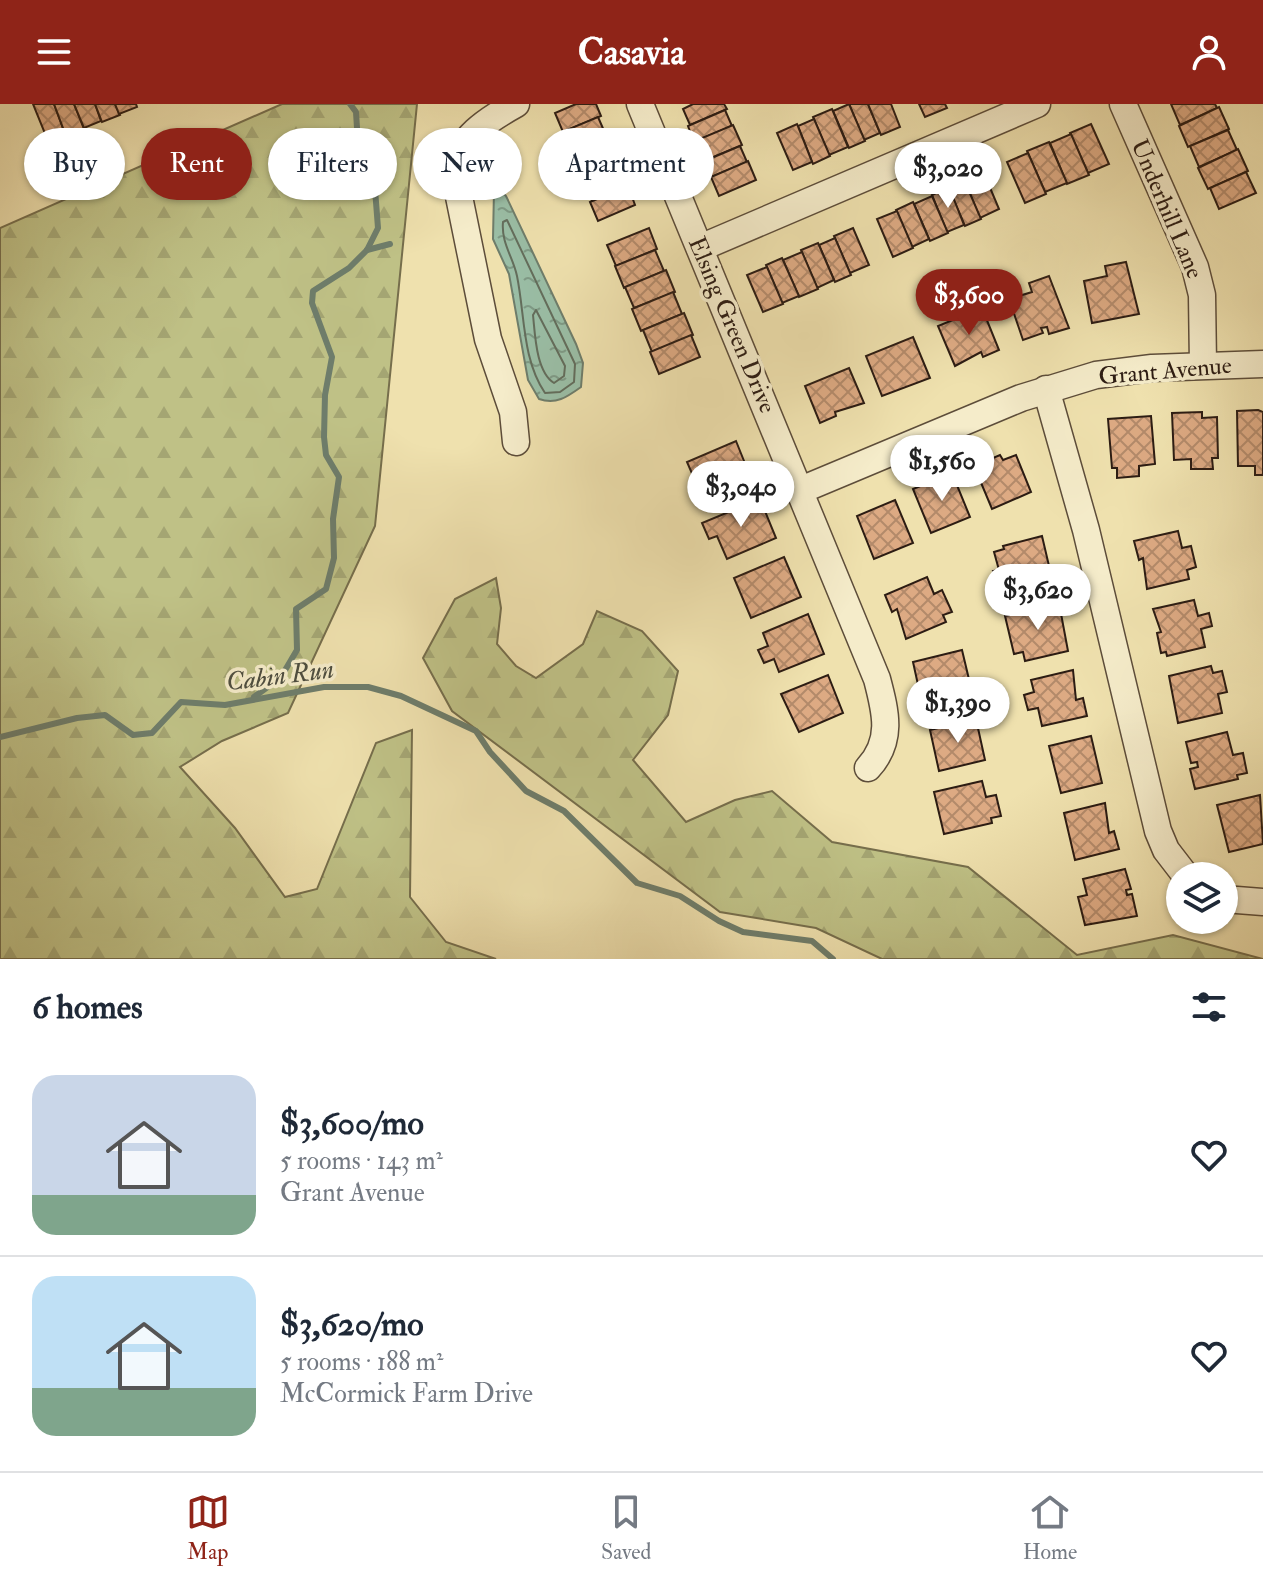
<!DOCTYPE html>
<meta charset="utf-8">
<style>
body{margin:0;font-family:"IM FELL Double Pica",serif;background:#f2f2f3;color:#1f2937;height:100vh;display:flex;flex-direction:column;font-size:30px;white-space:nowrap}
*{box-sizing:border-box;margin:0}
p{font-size:26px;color:#747a83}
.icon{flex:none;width:44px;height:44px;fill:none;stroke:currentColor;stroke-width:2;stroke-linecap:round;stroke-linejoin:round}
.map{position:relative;height:855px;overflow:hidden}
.details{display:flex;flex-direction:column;background:#fff;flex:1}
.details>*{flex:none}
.hud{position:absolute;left:24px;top:24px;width:800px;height:72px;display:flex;gap:16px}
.controls{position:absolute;left:1166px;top:758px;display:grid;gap:16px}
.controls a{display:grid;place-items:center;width:72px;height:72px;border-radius:50%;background:#fff;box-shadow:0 2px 6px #0004;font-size:40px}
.price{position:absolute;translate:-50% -68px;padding:0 18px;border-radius:28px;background:#fff;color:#222;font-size:26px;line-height:52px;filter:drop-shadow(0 2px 4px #0008)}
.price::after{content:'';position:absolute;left:50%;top:48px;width:24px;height:18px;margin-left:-12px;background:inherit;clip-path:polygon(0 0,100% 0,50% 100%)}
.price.current{background:#8f2418;color:#fff}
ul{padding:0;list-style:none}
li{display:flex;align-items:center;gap:24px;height:200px;padding:0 32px}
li+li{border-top:2px solid #e0e1e3}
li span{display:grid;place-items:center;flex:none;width:224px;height:160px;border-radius:24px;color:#555}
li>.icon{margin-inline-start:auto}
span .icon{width:96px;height:96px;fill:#fffc;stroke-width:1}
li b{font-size:34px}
h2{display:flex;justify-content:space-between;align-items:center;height:96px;padding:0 32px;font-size:34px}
.pill{padding:0 28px;border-radius:36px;background:#fff;box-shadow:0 2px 6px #0004;font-size:28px;line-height:72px}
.pill.current{background:#8f2418;color:#fff}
header{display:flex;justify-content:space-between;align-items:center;height:104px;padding:0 32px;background:#8f2418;color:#fff;font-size:36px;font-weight:800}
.menu{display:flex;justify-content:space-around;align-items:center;height:112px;border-top:2px solid #e0e1e3;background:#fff;font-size:22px;color:#747a83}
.menu a{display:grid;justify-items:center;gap:4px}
.menu .current{color:#8f2418}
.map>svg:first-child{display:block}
</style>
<header><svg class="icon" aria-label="menu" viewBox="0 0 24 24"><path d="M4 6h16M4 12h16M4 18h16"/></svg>Casavia<svg class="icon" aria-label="person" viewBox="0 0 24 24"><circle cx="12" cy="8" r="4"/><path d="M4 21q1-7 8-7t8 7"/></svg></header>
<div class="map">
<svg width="1263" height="855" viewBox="0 0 1263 855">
<defs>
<pattern id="forest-firs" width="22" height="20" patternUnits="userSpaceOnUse" patternTransform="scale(2)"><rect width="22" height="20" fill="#bfc186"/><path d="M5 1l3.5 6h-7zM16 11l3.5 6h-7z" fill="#a4a573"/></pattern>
<pattern id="water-ripples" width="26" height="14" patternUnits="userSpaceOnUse" patternTransform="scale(2)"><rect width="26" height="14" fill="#9abea6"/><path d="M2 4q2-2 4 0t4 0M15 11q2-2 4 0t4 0" fill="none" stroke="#7e9a86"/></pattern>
<pattern id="building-cross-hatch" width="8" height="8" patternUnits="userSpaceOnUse" patternTransform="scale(2)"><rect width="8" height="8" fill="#ddaa83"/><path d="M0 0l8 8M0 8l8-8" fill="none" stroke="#b38a6a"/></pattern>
</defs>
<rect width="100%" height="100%" fill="#efe1ae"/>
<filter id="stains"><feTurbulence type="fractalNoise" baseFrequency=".0025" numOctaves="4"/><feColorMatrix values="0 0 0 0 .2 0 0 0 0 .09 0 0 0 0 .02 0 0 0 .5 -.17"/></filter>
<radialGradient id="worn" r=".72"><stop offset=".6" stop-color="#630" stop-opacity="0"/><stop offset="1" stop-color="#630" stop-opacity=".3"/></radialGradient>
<g fill="url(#forest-firs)" stroke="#766e4c" stroke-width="2">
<path d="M282 0H417L375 422 288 609 222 637 180 663 235 724 285 793 317 785 376 639 412 626 410 793 446 838 496 855H0V124Z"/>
<path d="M496 474 501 504 497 540 516 562 536 574 583 540 597 507 642 527 678 567 668 611 633 656 686 718 735 696 772 687 832 738 968 763 1077 851 1173 831 1263 855H882L816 824 720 808 452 607 423 554 455 495Z"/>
</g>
<path fill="url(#water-ripples)" stroke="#6e7d6b" stroke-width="2" d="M499 84 506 92 576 240 583 259 581 283C567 293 556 301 539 295L528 276 509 170 493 135 494 86Z"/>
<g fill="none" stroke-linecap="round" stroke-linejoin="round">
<g stroke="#636d5c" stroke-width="2">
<path d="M507 116 575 260 574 278 560 288 545 289C522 255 525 211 517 172 513 153 501 139 503 118Z"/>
<path d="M536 206 565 262 564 272 554 279C536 268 535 230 533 211Z"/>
</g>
<g stroke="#6e7d6b" stroke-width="6">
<path d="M367 146 390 140"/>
<path d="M254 593 281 573 297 546 296 505 326 485 334 454 333 415 339 373 326 351 324 333 325 291 332 253 312 199 313 187 349 164 367 146 378 124 375 85 359 56 356 8 350 0"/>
<path d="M0 633 77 614 105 611 133 631 152 629 181 598 225 601 324 583H368L401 592 476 627 490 648 526 687 564 707 637 779 680 792 719 817 743 828 812 837 833 855"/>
</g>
</g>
<g fill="url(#building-cross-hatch)" stroke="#2c1c13" stroke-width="2">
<path d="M33 0H54L65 30 48 37Z"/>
<path d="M54 0H74L84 25 66 32Z"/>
<path d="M74 0H95L101 17 84 24Z"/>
<path d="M95 0H115L120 11 102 18Z"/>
<path d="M115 0H136L137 3 119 10Z"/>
<path d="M576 0H596L601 12 563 28 555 9Z"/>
<path d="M693 0H724L727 5 690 21 683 5Z"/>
<path d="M849 0H868L880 29 864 36Z"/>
<path d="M849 0 865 37 849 44 833 7Z"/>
<path d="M868 0H891L900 23 881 31Z"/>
<path d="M919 0H945L947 4 925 13Z"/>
<path d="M1171 0H1215L1217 4 1180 21Z"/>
<path d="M1219 3 1229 25 1188 43 1179 22Z"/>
<path d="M832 5 848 43 829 51 813 13Z"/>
<path d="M725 6 732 22 694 38 688 22Z"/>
<path d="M598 13 605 29 568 45 562 28Z"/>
<path d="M814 15 830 52 813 60 798 22Z"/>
<path d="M797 20 812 58 793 66 777 29Z"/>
<path d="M1091 20 1109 60 1088 69 1070 29Z"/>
<path d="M733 21 742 41 704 57 695 37Z"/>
<path d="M1228 26 1237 46 1199 63 1190 42Z"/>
<path d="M607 28 614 46 577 61 570 44Z"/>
<path d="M1071 30 1089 71 1067 80 1050 39Z"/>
<path d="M1049 38 1067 79 1045 88 1027 47Z"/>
<path d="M740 42 747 58 709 74 702 58Z"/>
<path d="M1238 45 1248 67 1208 85 1198 64Z"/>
<path d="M613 46 620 65 583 80 575 62Z"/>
<path d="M1028 49 1046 90 1025 99 1007 58Z"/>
<path d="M748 57 756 76 719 92 711 73Z"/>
<path d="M622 64 629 81 592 97 584 79Z"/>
<path d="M983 67 999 105 980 114 964 76Z"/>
<path d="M1246 68 1256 89 1219 105 1210 84Z"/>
<path d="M965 78 981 115 965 122 949 85Z"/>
<path d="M628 82 635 101 598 117 590 98Z"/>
<path d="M949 83 964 121 947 128 932 91Z"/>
<path d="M932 92 948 129 930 137 914 100Z"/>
<path d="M913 98 929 135 912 143 896 106Z"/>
<path d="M897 107 913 144 893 153 877 115Z"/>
<path d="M649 124 657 145 616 162 607 141Z"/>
<path d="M853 124 869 161 850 169 834 132Z"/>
<path d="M835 134 851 171 835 178 819 141Z"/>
<path d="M818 139 834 176 817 184 801 146Z"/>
<path d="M655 146 664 167 624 184 615 162Z"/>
<path d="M802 148 818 185 799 193 783 156Z"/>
<path d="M782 154 799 192 782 199 766 161Z"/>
<path d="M1126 158 1139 210 1092 219 1084 177 1107 172 1105 162Z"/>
<path d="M767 163 783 200 763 208 747 171Z"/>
<path d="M666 166 675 188 634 204 625 183Z"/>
<path d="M1049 172 1069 224 1049 230 1047 223 1041 224 1043 229 1023 236 1009 195 1032 188 1029 179Z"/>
<path d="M673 188 682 210 641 227 632 205Z"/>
<path d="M982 204 999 246 983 253 981 248 955 262 938 222Z"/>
<path d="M684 209 693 231 652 248 643 226Z"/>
<path d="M691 231 700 253 659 270 650 248Z"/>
<path d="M913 233 930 274 882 292 866 252Z"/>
<path d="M849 264 864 299 835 308 836 312 820 319 805 282Z"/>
<path d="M1258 306 1263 308V371H1255V362H1238L1237 307Z"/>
<path d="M1202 308V314L1217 313 1218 354H1212L1213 365H1191V355L1174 356 1172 309Z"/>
<path d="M1151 312 1155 360 1139 362V372L1117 374V364H1112L1108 315Z"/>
<path d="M736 337 752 377 704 397 687 358Z"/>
<path d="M1000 351 1003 356 1016 351 1031 388 992 405 974 362Z"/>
<path d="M952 369 970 413 931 429 913 385Z"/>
<path d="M760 395 776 434 727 455 717 432 709 435 702 419Z"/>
<path d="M895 396 913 439 874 455 857 412Z"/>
<path d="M1178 427 1182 444 1191 442 1196 463 1187 466 1189 475 1147 485 1143 454 1139 456 1134 437Z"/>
<path d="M1042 432 1053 479 1011 489 1010 481 997 484 993 467 999 466 994 448 1004 445 1003 442Z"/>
<path d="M784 453 801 493 751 514 734 474Z"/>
<path d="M927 473 934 490 942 486 952 508 943 511 946 518 906 535 897 505 892 508 885 491Z"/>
<path d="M1194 496 1198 512 1209 509 1212 522 1201 525 1205 543 1167 552 1166 548 1161 549 1157 529 1161 528 1153 505Z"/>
<path d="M1059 499 1068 547 1025 557 1023 548 1014 550 1005 512Z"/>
<path d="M808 510 824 550 779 568 774 555 764 559 758 546 768 542 763 529Z"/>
<path d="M962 546 972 588 922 599 913 558Z"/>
<path d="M1211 562 1213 569 1222 567 1227 588 1218 590 1222 609 1178 619 1169 572Z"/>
<path d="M1073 566 1076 596 1083 594 1087 612 1042 622 1038 604 1028 606 1024 591 1034 588 1031 576Z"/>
<path d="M828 571 843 609 799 628 781 590Z"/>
<path d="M976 615 985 656 939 667 930 626Z"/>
<path d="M1227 628 1233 651 1243 649 1247 669 1237 671 1238 675 1195 685 1190 665 1198 663 1197 658 1191 659 1186 638Z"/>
<path d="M1091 632 1102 679 1061 689 1049 642Z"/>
<path d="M982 677 986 693 996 691 1001 712 991 714 992 719 944 730 934 688Z"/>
<path d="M1260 691 1263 740 1229 748 1217 701Z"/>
<path d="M1105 699 1109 729 1114 727 1119 745 1075 756 1064 709Z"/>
<path d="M1125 765 1131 785 1126 786 1127 791 1132 790 1137 812 1085 821 1078 793 1087 791 1083 775Z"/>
</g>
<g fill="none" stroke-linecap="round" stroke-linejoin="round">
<defs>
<g id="minor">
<path d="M640 0 877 575C886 609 893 637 868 664"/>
<path d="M1123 0 1195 163 1202 191 1203 261"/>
<path d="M700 144 1037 0"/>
<path d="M1046 285 1086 426 1158 727 1166 746 1186 772"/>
<path d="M516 338 513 308 488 235 454 68C456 35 489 15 516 0"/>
<path d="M801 386 1021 294 1096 271 1152 264 1263 260"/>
<path d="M1224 795 1263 798"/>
</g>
</defs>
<use href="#minor" stroke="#5d4d3a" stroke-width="29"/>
<use href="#minor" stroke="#f5ecca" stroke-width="26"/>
</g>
<g text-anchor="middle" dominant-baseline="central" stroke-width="7" stroke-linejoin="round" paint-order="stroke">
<g font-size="24" fill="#2c1c13" stroke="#f5ecca">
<text transform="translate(1167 105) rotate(67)">Underhill Lane</text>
<text transform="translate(732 221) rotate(67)">Elsing Green Drive</text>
<text transform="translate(1165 267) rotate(-5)">Grant Avenue</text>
</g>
<g font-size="26" font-style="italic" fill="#4d4d3f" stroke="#f5ecca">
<text transform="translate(280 572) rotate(-7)">Cabin Run</text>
</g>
</g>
<rect width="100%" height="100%" filter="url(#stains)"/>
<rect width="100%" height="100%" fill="url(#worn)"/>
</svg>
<div class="controls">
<a><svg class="icon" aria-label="layers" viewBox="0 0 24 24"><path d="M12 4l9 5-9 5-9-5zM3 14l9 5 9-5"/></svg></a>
</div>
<b class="price" style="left:948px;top:106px">$3,020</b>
<b class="price current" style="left:969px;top:233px">$3,600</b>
<b class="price" style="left:942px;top:399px">$1,560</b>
<b class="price" style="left:741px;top:425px">$3,040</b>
<b class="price" style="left:1038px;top:528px">$3,620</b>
<b class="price" style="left:958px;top:641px">$1,390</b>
<div class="hud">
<a class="pill">Buy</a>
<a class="pill current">Rent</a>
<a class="pill">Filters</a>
<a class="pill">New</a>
<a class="pill">Apartment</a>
</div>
</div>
<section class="details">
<h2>6 homes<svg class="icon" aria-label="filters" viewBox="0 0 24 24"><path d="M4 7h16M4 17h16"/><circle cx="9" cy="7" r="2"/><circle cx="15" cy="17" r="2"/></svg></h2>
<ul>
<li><span style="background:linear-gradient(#c9d6e8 75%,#7fa58c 0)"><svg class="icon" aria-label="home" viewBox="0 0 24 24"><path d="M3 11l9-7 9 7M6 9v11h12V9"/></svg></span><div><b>$3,600/mo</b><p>5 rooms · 143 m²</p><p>Grant Avenue</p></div><svg class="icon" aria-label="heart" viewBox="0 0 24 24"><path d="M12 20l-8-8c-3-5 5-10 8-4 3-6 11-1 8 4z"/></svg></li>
<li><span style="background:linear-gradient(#bfe0f5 70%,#7fa58c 0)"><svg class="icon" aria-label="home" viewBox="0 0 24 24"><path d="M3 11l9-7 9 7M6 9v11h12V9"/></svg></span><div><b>$3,620/mo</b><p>5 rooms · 188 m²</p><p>McCormick Farm Drive</p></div><svg class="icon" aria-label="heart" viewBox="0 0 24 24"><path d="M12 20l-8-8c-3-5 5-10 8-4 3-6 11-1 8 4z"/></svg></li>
</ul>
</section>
<nav class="menu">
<a class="current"><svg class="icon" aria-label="map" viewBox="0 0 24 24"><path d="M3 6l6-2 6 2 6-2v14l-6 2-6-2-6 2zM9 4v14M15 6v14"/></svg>Map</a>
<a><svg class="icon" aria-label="saved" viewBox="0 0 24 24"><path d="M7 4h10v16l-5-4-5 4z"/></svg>Saved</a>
<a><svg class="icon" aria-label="home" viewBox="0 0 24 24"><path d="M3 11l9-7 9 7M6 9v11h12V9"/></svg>Home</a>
</nav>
